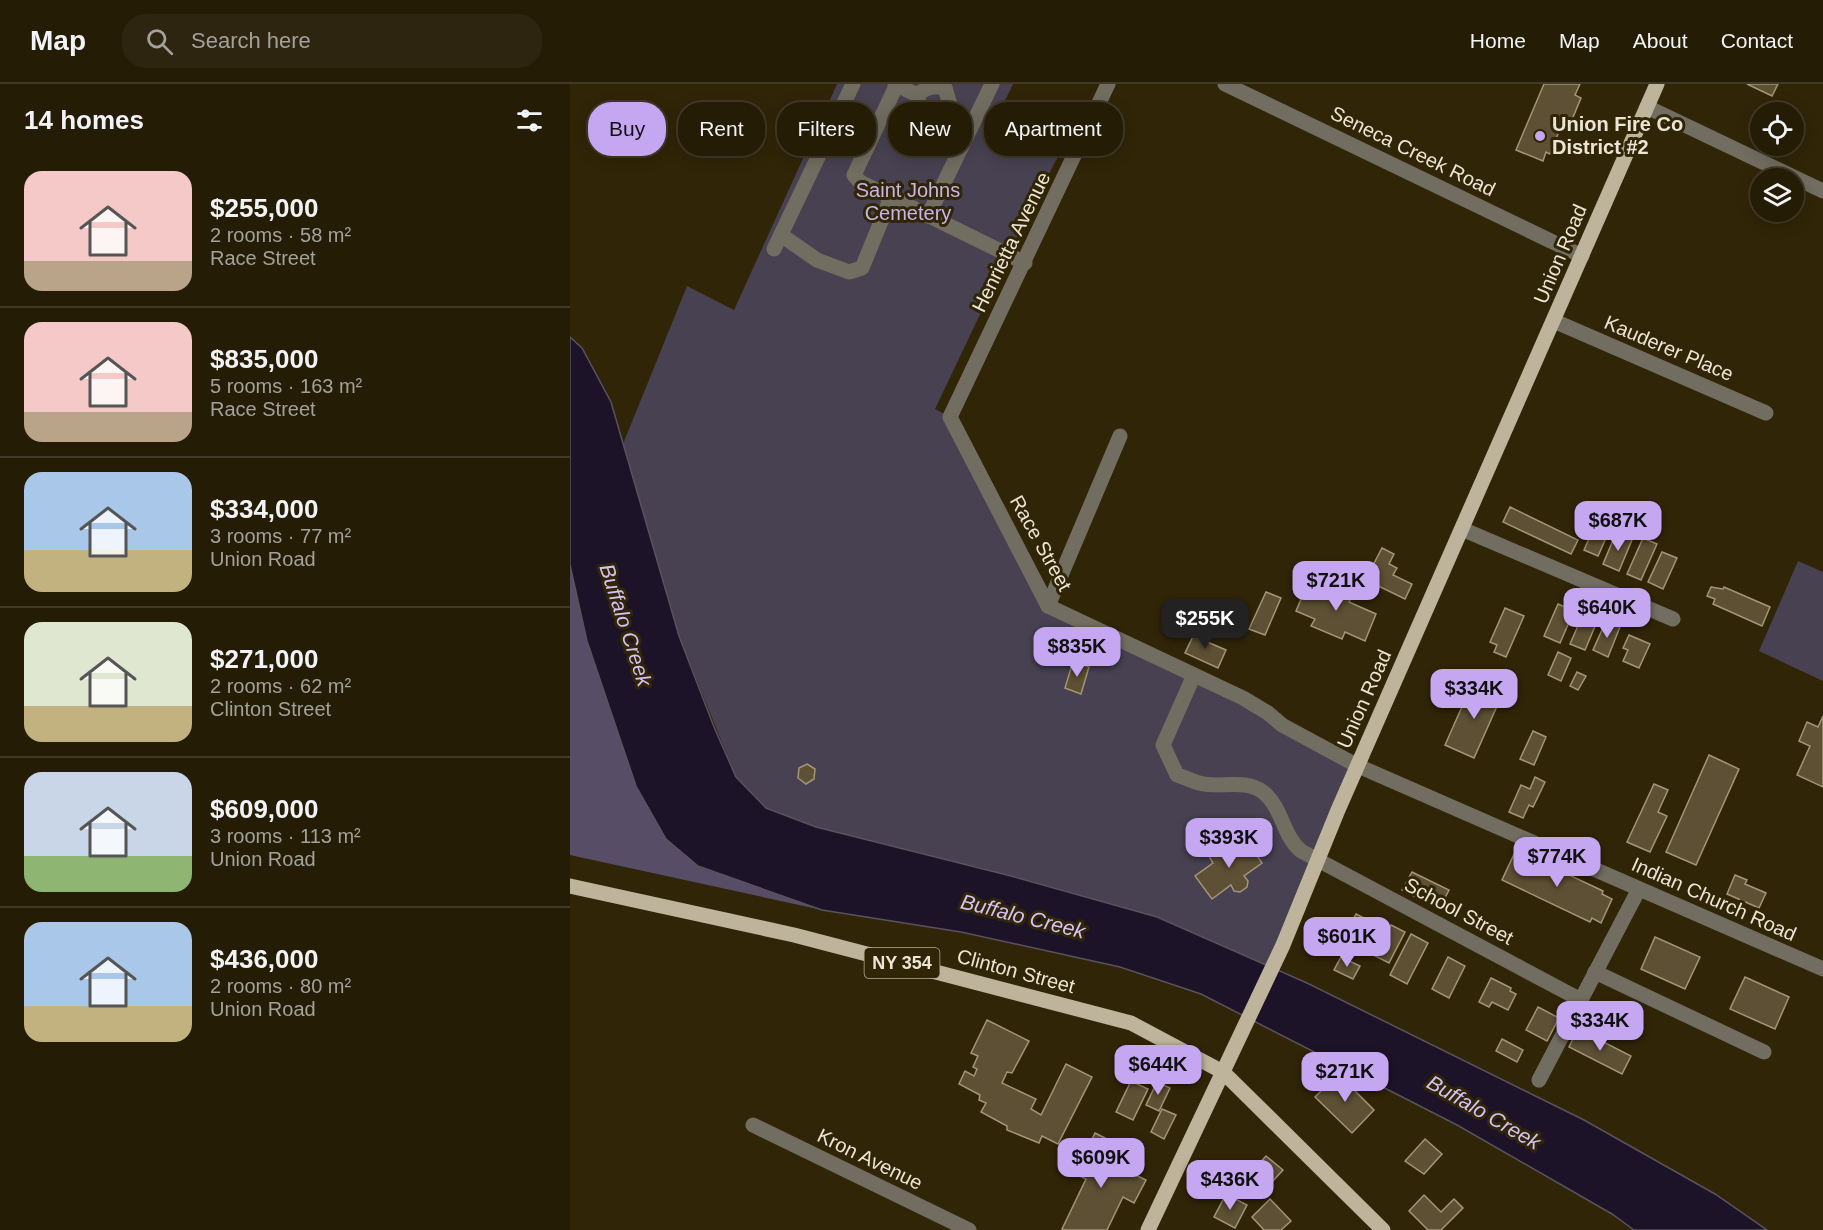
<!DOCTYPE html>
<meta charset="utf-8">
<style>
body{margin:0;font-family:Helvetica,sans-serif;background:#2d2510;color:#f1f3f6;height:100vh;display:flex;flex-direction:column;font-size:22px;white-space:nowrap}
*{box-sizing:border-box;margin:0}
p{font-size:20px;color:#a3a19b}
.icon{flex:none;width:33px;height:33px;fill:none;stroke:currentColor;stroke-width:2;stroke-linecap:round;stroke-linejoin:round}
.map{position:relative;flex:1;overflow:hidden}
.sheet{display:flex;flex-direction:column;background:#251c06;width:570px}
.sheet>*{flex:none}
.guide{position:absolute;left:18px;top:18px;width:570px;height:54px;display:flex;gap:12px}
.fabs{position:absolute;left:1180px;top:18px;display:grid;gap:12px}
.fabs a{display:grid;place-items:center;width:54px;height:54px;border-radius:50%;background:#251c06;box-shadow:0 3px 15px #0003,0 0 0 2px #423a28;font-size:30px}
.price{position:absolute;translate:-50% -51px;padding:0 14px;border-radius:12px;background:#c5a7f1;color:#111;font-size:20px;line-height:39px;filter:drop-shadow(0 2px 3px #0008)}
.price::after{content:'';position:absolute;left:50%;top:36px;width:18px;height:14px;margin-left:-9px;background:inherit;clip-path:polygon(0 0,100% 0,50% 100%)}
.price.on{background:#222;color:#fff}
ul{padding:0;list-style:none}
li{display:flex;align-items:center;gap:18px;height:150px;padding:0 24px}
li+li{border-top:2px solid #423a28}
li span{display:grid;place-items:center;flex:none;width:168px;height:120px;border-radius:18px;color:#555}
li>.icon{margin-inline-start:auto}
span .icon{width:72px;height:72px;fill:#fffc;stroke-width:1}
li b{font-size:26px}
h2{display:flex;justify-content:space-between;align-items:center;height:72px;padding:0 24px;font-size:26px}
.pill{padding:0 21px;border-radius:24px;background:#251c06;box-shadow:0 3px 15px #0003,0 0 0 2px #423a28;font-size:21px;line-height:54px}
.pill.on{background:#c5a7f1;color:#111}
header{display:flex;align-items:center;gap:36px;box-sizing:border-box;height:84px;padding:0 30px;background:#251c06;border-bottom:2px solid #423a28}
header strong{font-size:28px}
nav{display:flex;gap:33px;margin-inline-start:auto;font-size:21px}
.search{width:420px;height:54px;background:#2d2510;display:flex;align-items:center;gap:15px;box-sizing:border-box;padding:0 21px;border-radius:24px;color:#a3a19b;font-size:22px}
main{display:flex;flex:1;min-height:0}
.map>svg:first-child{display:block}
</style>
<header>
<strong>Map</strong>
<div class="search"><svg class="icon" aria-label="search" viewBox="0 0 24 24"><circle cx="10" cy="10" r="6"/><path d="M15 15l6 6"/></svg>Search here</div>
<nav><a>Home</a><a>Map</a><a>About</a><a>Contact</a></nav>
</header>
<main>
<section class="sheet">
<h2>14 homes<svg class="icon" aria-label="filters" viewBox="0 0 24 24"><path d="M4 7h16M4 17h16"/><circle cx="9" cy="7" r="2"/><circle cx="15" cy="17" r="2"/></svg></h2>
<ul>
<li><span style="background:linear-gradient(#f6c9c9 75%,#b9a48a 0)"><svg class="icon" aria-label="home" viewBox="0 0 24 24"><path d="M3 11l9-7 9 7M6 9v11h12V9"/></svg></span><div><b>$255,000</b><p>2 rooms · 58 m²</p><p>Race Street</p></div></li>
<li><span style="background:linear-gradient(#f6c9c9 75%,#b9a48a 0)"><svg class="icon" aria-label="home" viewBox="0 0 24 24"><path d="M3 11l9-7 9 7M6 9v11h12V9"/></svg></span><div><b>$835,000</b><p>5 rooms · 163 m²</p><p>Race Street</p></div></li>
<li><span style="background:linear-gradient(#a9c7e8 65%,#c2b280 0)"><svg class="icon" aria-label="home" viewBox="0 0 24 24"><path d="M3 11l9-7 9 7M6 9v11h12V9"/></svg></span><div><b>$334,000</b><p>3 rooms · 77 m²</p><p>Union Road</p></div></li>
<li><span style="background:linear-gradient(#dfe7d0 70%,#c2b280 0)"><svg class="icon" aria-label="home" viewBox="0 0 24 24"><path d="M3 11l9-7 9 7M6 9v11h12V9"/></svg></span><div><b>$271,000</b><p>2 rooms · 62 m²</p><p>Clinton Street</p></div></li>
<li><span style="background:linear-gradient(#c9d6e8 70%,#8fb573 0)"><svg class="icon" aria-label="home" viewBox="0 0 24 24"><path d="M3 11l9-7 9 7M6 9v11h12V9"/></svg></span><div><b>$609,000</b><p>3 rooms · 113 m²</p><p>Union Road</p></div></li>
<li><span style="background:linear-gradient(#a9c7e8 70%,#c2b280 0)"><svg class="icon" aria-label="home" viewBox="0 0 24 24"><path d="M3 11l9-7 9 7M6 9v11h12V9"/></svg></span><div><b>$436,000</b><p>2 rooms · 80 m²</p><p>Union Road</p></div></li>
</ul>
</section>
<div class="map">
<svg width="1253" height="1146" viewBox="0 0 1253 1146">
<rect width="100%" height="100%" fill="#312508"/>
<g fill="#474151">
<path d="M267 0H443L430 27 495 59 453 140 365 325 380 333 478 522 788 682 699 882 587 833 441 792 246 743 196 724 166 693 109 552 53 360 117 202 164 226Z"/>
<path d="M1228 477 1253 488V597L1189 567Z"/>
</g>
<path fill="#574d66" d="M0 481 17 557 96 755 128 782 252 826 0 771Z"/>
<path fill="#1c1328" stroke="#5a525c" stroke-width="1.5" d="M0 253 12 264 41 318 109 552 144 643 166 693 196 724 246 743 441 792 587 833 737 899 1014 1036 1145 1110 1197 1146H1064L1042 1130 887 1041 631 910 550 883 391 848 252 826 128 782 96 755 66 702 17 557 0 481Z"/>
<g fill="#5d5034" stroke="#a39576" stroke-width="1.5">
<path d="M974 0H1010L1005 11 1011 14 1001 38 994 35 980 70 976 68 973 77 946 66Z"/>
<path d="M1177 0H1208L1202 12Z"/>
<path d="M940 423 1008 456 1001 470 933 438Z"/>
<path d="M1026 439 1040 445 1028 472 1014 466Z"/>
<path d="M1046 449 1062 456 1049 487 1033 480Z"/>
<path d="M1073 454 1087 460 1071 496 1057 490Z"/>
<path d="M812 464 824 470 819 480 827 484 823 491 842 500 835 515 804 500 809 488 801 485Z"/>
<path d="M1092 468 1107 474 1093 505 1078 498Z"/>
<path d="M760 499 783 509 779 518 806 530 795 557 775 548 772 555 741 542 745 535 726 527 737 501 756 509Z"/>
<path d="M1141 503 1153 505 1154 503 1200 523 1192 542 1143 520 1145 515 1137 512Z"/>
<path d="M696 508 711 514 695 551 679 545Z"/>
<path d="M988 520 1004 527 990 559 974 552Z"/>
<path d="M935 524 954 532 936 573 924 568 927 561 920 558Z"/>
<path d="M1014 528 1028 535 1015 566 1000 560Z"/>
<path d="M1036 537 1050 543 1038 573 1023 566Z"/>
<path d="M626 546 638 551 635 557 656 566 648 584 615 569Z"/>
<path d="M1059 551 1080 560 1069 584 1053 577 1058 566 1053 564Z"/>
<path d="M988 568 1001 574 991 597 978 591Z"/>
<path d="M503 577 519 583 511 610 495 604Z"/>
<path d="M1007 588 1016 592 1008 606 1000 602Z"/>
<path d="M903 598 932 611 904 674 875 661Z"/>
<path d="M1253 632V703L1227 691 1240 662 1229 657 1237 638 1248 643Z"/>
<path d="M963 647 976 653 964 681 950 675Z"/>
<path d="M1139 671 1169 685 1126 781 1096 768Z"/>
<path d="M237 680 245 685 244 695 236 700 228 694 229 684Z"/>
<path d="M965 693 975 698 963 723 959 721 953 734 939 728 951 701 960 705Z"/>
<path d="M1084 700 1098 706 1088 728 1097 732 1080 768 1057 758Z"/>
<path d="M676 755 692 779 674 792 678 797 677 803 670 808 664 807 661 801 642 815 625 792 643 779 640 774 641 767 648 762 654 763 658 768Z"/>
<path d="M946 766 1033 807 1032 810 1042 815 1031 839 1022 834 1020 838 932 796Z"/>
<path d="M842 788 879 806 869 825 832 806Z"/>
<path d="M1165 791 1177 796 1175 800 1196 809 1189 824 1157 810Z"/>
<path d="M786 830 814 844 808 857 779 843Z"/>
<path d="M821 841 835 848 819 879 805 872Z"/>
<path d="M841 850 858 859 837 900 820 891Z"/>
<path d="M1085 853 1130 873 1115 905 1071 885Z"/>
<path d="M771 873 790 882 783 895 764 886Z"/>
<path d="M878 873 895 882 879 914 862 905Z"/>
<path d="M1175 893 1219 913 1205 945 1160 925Z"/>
<path d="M921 894 941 904 940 907 946 910 938 926 922 918 919 923 909 918Z"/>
<path d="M968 923 989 934 977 957 956 946Z"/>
<path d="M417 936 459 957 442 989 437 988 432 999 466 1015 461 1025 471 1031 496 980 522 993 488 1060 472 1052 469 1059 437 1046V1042L411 1028 416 1019 409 1016 410 1011 389 1000 395 987 404 992 407 985 403 983 408 972 401 969Z"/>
<path d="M1008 945 1061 972 1052 990 999 963Z"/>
<path d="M932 955 953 966 947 978 926 967Z"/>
<path d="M768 990 804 1026 782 1049 745 1013Z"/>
<path d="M561 997 578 1005 563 1036 546 1028Z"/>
<path d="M587 998 600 1004 589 1027 576 1021Z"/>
<path d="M592 1025 606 1031 594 1055 581 1048Z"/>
<path d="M525 1049 545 1059 536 1076 576 1096 564 1119 553 1113 537 1146H495L492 1145 516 1095 505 1090Z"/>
<path d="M855 1055 872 1070 854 1090 835 1077Z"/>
<path d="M696 1072 713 1086 691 1110 675 1095Z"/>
<path d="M656 1110 677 1121 665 1144 644 1133Z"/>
<path d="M854 1111 871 1128 884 1115 893 1124 871 1146H858L839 1127Z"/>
<path d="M700 1115 721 1137 711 1146H694L682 1133Z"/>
</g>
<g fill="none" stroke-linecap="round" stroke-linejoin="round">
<g stroke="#726d61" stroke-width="15">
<path d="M325 0 347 11 351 26 362 35 383 30 403 39"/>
<path d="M327 0 284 91 290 98 455 179"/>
<path d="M538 0 380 333 478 522 673 614 698 629 712 641 788 682 1253 885"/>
<path d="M655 0 1012 172"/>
<path d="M347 11C357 3 363 1 375 4L383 30"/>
<path d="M1077 23 1253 107"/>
<path d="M358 132 422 0"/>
<path d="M211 151 247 176 279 188 292 184 321 113"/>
<path d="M204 165 283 0"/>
<path d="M984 237 1196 329"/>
<path d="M892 445 1103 535"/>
<path d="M478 522 550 352"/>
<path d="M624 591 593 661 607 691C614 693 622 697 629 699 650 705 674 694 693 708 713 724 712 751 731 767L1011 916"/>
<path d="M1025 888 1194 968"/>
<path d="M969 996 1069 805"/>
<path d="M183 1041 399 1146"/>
</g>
<g stroke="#beb39b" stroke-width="15">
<path d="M0 802 224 851 561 939 653 988 813 1146"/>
<path d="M578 1146 713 861 768 726 1087 0"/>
</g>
</g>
<circle fill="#c5a7f1" stroke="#312508" stroke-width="2" cx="970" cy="52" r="6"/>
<g text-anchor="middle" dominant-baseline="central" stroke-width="6" stroke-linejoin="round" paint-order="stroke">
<rect fill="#312508" stroke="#b4ab97" stroke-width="1.5" x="294.5" y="864" width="75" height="30" rx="4.5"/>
<g font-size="18" font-weight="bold" fill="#ece5d4">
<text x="332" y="879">NY 354</text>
</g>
<g font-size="20" font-weight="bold" fill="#ece5d4" stroke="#312508" text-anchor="start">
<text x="982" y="40">Union Fire Co<tspan x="982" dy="23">District #2</tspan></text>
</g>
<g font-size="20" fill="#ece5d4" stroke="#312508">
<text transform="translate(843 67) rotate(26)">Seneca Creek Road</text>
<text transform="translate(441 158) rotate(-64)">Henrietta Avenue</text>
<text transform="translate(990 170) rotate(-67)">Union Road</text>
<text transform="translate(1099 264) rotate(23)">Kauderer Place</text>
<text transform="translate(471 459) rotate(61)">Race Street</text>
<text transform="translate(794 615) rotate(-66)">Union Road</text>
<text transform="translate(1144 815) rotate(24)">Indian Church Road</text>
<text transform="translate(889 827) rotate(28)">School Street</text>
<text transform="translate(446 887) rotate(15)">Clinton Street</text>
<text transform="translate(300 1075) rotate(26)">Kron Avenue</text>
</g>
<g font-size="20" fill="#c8b5e6" stroke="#312508">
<text x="338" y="106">Saint Johns<tspan x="338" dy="23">Cemetery</tspan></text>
</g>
<g font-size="21" font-style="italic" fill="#d5c1f4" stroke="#312508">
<text transform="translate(56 541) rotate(72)">Buffalo Creek</text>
<text transform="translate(453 832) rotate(14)">Buffalo Creek</text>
<text transform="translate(914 1028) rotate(30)">Buffalo Creek</text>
</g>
</g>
</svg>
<div class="fabs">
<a><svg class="icon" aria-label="locate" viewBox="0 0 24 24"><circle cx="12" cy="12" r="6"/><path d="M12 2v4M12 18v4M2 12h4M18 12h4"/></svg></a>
<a><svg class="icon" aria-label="layers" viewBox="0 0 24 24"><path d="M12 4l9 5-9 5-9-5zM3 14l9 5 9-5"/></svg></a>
</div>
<b class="price" style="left:1048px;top:468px">$687K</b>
<b class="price" style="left:766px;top:528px">$721K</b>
<b class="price" style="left:1037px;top:555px">$640K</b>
<b class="price on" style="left:635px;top:566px">$255K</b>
<b class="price" style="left:507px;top:594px">$835K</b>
<b class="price" style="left:904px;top:636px">$334K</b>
<b class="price" style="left:659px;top:785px">$393K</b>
<b class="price" style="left:987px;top:804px">$774K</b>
<b class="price" style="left:777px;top:884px">$601K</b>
<b class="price" style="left:1030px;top:968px">$334K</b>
<b class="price" style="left:588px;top:1012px">$644K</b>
<b class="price" style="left:775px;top:1019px">$271K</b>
<b class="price" style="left:531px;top:1105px">$609K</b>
<b class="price" style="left:660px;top:1127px">$436K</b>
<div class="guide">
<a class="pill on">Buy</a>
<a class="pill">Rent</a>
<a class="pill">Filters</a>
<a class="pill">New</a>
<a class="pill">Apartment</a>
</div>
</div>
</main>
